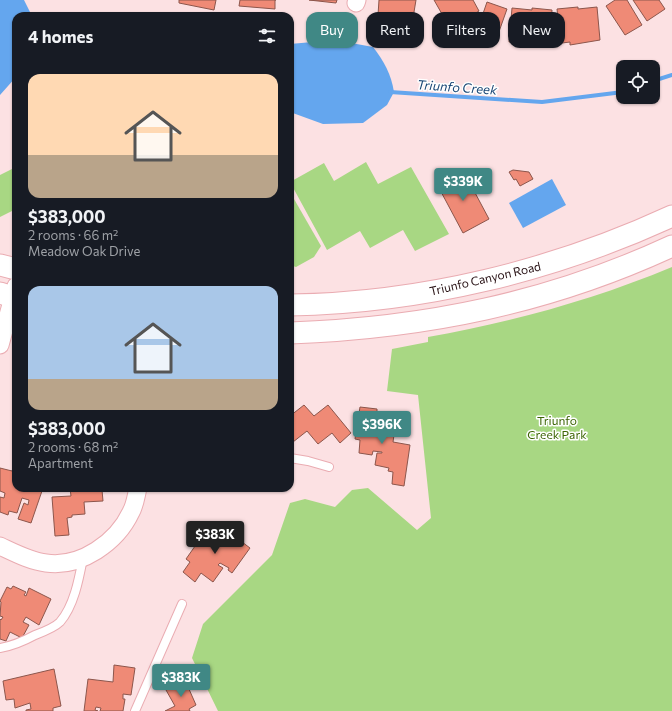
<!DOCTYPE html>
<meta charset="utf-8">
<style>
body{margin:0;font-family:Commissioner,sans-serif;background:#20242c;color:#f1f3f6;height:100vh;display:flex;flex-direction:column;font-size:15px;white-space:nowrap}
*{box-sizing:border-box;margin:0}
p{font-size:13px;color:#9ea1a6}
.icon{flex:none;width:22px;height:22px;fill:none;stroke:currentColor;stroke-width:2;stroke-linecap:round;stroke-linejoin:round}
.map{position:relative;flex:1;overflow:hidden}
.sheet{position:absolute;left:12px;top:12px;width:282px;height:480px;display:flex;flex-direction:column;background:#171b24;border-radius:12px;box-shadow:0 1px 3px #0004}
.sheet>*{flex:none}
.guide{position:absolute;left:306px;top:12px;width:306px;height:36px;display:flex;gap:8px}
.buttons{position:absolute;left:616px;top:60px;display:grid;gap:8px}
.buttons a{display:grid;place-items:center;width:44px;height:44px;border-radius:8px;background:#171b24;box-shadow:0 1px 3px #0004;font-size:20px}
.price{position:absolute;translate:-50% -34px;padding:0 9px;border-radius:4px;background:#408885;color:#fff;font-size:13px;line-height:26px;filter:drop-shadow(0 1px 2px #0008)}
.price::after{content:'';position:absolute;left:50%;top:24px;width:12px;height:9px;margin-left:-6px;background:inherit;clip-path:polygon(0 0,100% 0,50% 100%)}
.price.active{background:#222;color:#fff}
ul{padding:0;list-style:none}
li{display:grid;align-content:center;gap:8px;height:212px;padding:0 16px}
li span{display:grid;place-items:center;height:124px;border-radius:12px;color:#555}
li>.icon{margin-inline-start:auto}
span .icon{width:72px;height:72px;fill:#fffc;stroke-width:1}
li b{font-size:17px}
h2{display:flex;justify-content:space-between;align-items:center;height:48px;padding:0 16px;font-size:17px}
.chip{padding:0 14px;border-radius:12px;background:#171b24;box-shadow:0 1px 3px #0004;font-size:14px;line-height:36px}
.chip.active{background:#408885;color:#fff}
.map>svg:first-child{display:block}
</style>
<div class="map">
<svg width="672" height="711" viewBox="0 0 672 711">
<rect width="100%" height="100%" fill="#fce1e3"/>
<g fill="#a8d783">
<path d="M366 162 378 184 411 167 449 234 415 251 403 230 370 248 360 231 327 250 290 182 324 163 334 181Z"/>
<path d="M16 167V209L0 217V175Z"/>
<path d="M290 192 321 246 314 257 296 267 290 265Z"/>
<path d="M672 267V711H218L192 658 203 624 272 555 290 503 305 499 335 507 352 490 368 488 417 530 431 518 418 395 387 391 392 349 428 342V337C512 322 593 300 672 267Z"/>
</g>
<g fill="#64a6ee">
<path d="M0 0H24L32 16H16V77L0 95Z"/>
<path d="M335 40 373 47C384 61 391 74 394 92L387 105 363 123 323 124 290 112V44Z"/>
<path d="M552 179 566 205 523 228 509 203Z"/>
</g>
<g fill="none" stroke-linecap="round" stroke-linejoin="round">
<g stroke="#64a6ee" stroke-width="4">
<path d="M653 81 672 75"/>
<path d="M390 92 542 102 623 92"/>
</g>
</g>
<g fill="#ef8a76" stroke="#8c564c">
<path d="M179 0H216L214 10 179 3Z"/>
<path d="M240 0H276H275V9L239 6Z"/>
<path d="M309 0H337L336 3Z"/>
<path d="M379 0H416L413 18 378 15Z"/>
<path d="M434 0H473L479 11 450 28Z"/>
<path d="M615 0H627L642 25 625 35 606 6Z"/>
<path d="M633 0H659L665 9 647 21Z"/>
<path d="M487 2 507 9 496 40 476 34Z"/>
<path d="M578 7V9L597 7 600 40 570 45V42L562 43V37H560L557 9Z"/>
<path d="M512 8 532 10V8L552 10 550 43 531 41V43L509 42Z"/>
<path d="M456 170 459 177 465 174 489 219 463 233 439 188 445 185 441 178 448 175 451 182 453 181 449 174Z"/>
<path d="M513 170 529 172 533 179 520 186 516 179 514 180 509 172Z"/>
<path d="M304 405 314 416 328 405 351 433 340 443 332 433 318 444 307 431 293 442 290 439V416Z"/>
<path d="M360 407 377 409V413H379L377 425 395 428 393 442 410 445 404 486 392 484 393 472 388 471 389 468 375 465 377 453H382V452L373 451 372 455 359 453 360 440 355 439Z"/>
<path d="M0 468 12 471 13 468 16 469V488H43L31 523 18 519 24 503 28 505 29 500 22 498 17 513 9 511 8 515 0 512V497L4 498 5 493 0 491Z"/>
<path d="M70 488 108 489 102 490 103 501 84 502 85 514 72 515V517L67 518 69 535 55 536 52 497 71 496Z"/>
<path d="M212 526 225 536 222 540 224 541 230 533 250 548 232 573 228 570 229 568 220 563 218 565 223 568 213 582 201 573 195 582 183 572 190 562 186 559 207 529 209 531Z"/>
<path d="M13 586 26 592 24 595 26 596 29 588 51 599 39 625 26 617 23 622 29 625 22 638 10 632 6 641 0 639V619L1 620 3 617 0 616 1 602 0 601 7 587 11 589Z"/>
<path d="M114 665 135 668 131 695 123 694V699H125L123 711H100L101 708 96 707 95 710 98 711H84L88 679 113 682Z"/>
<path d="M54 669 61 706 53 708V711H26V710L31 709 30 703 15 708 14 699 6 700 3 681Z"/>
<path d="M185 680 196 705 189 709 190 711H165L175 706 166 690Z"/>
</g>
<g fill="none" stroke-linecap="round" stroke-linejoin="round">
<defs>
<g id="service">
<path d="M290 458 308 461 329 467"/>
<path d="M0 648C12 646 24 641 35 635 43 632 54 628 60 622 74 606 79 579 83 558"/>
<path d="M135 711 182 604"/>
</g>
<g id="minor">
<path d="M356 3 357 0"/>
<path d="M0 345 16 286"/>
<path d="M0 546C15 553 30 561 46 563 81 568 117 542 131 512 135 505 136 496 138 488"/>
</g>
<g id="tertiary">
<path d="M0 265 16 269"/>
<path d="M0 293 16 298"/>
<path d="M290 305C421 303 553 271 672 216"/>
<path d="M290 333C425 328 549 303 672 246"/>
</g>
</defs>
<use href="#service" stroke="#eaacb2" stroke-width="10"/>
<use href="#minor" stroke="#eaacb2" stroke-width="19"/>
<use href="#tertiary" stroke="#eaacb2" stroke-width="23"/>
<use href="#service" stroke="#fff" stroke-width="8"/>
<use href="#minor" stroke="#fff" stroke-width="17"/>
<use href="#tertiary" stroke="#fff" stroke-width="21"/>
</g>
<g text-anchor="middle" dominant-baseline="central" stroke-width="3" stroke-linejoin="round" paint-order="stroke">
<g font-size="12" fill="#281215" stroke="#fff">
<text transform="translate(485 278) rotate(-13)">Triunfo Canyon Road</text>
</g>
<g font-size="12" fill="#3b6403" stroke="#fff">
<text x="557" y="420">Triunfo<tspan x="557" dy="14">Creek Park</tspan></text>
</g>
<g font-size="13" font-style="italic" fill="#194675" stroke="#fff">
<text transform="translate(457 87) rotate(4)">Triunfo Creek</text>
</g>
</g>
</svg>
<div class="buttons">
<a><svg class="icon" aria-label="locate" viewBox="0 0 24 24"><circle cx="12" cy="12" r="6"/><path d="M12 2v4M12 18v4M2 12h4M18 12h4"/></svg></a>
</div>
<b class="price" style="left:463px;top:202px">$339K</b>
<b class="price" style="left:382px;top:445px">$396K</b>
<b class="price active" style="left:215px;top:555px">$383K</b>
<b class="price" style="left:181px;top:698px">$383K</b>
<div class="guide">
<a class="chip active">Buy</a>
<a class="chip">Rent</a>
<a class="chip">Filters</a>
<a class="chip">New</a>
</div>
<section class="sheet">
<h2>4 homes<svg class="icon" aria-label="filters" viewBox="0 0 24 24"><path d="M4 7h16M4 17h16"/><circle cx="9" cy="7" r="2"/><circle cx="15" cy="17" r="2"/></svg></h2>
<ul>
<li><span style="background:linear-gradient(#ffd9b3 65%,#b9a48a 0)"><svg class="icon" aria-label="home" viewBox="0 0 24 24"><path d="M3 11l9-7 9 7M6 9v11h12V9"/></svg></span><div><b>$383,000</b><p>2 rooms · 66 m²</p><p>Meadow Oak Drive</p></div></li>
<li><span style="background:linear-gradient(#a9c7e8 75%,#b9a48a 0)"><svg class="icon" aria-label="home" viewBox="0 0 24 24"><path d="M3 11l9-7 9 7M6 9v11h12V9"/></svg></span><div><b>$383,000</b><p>2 rooms · 68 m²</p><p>Apartment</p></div></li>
</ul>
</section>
</div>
